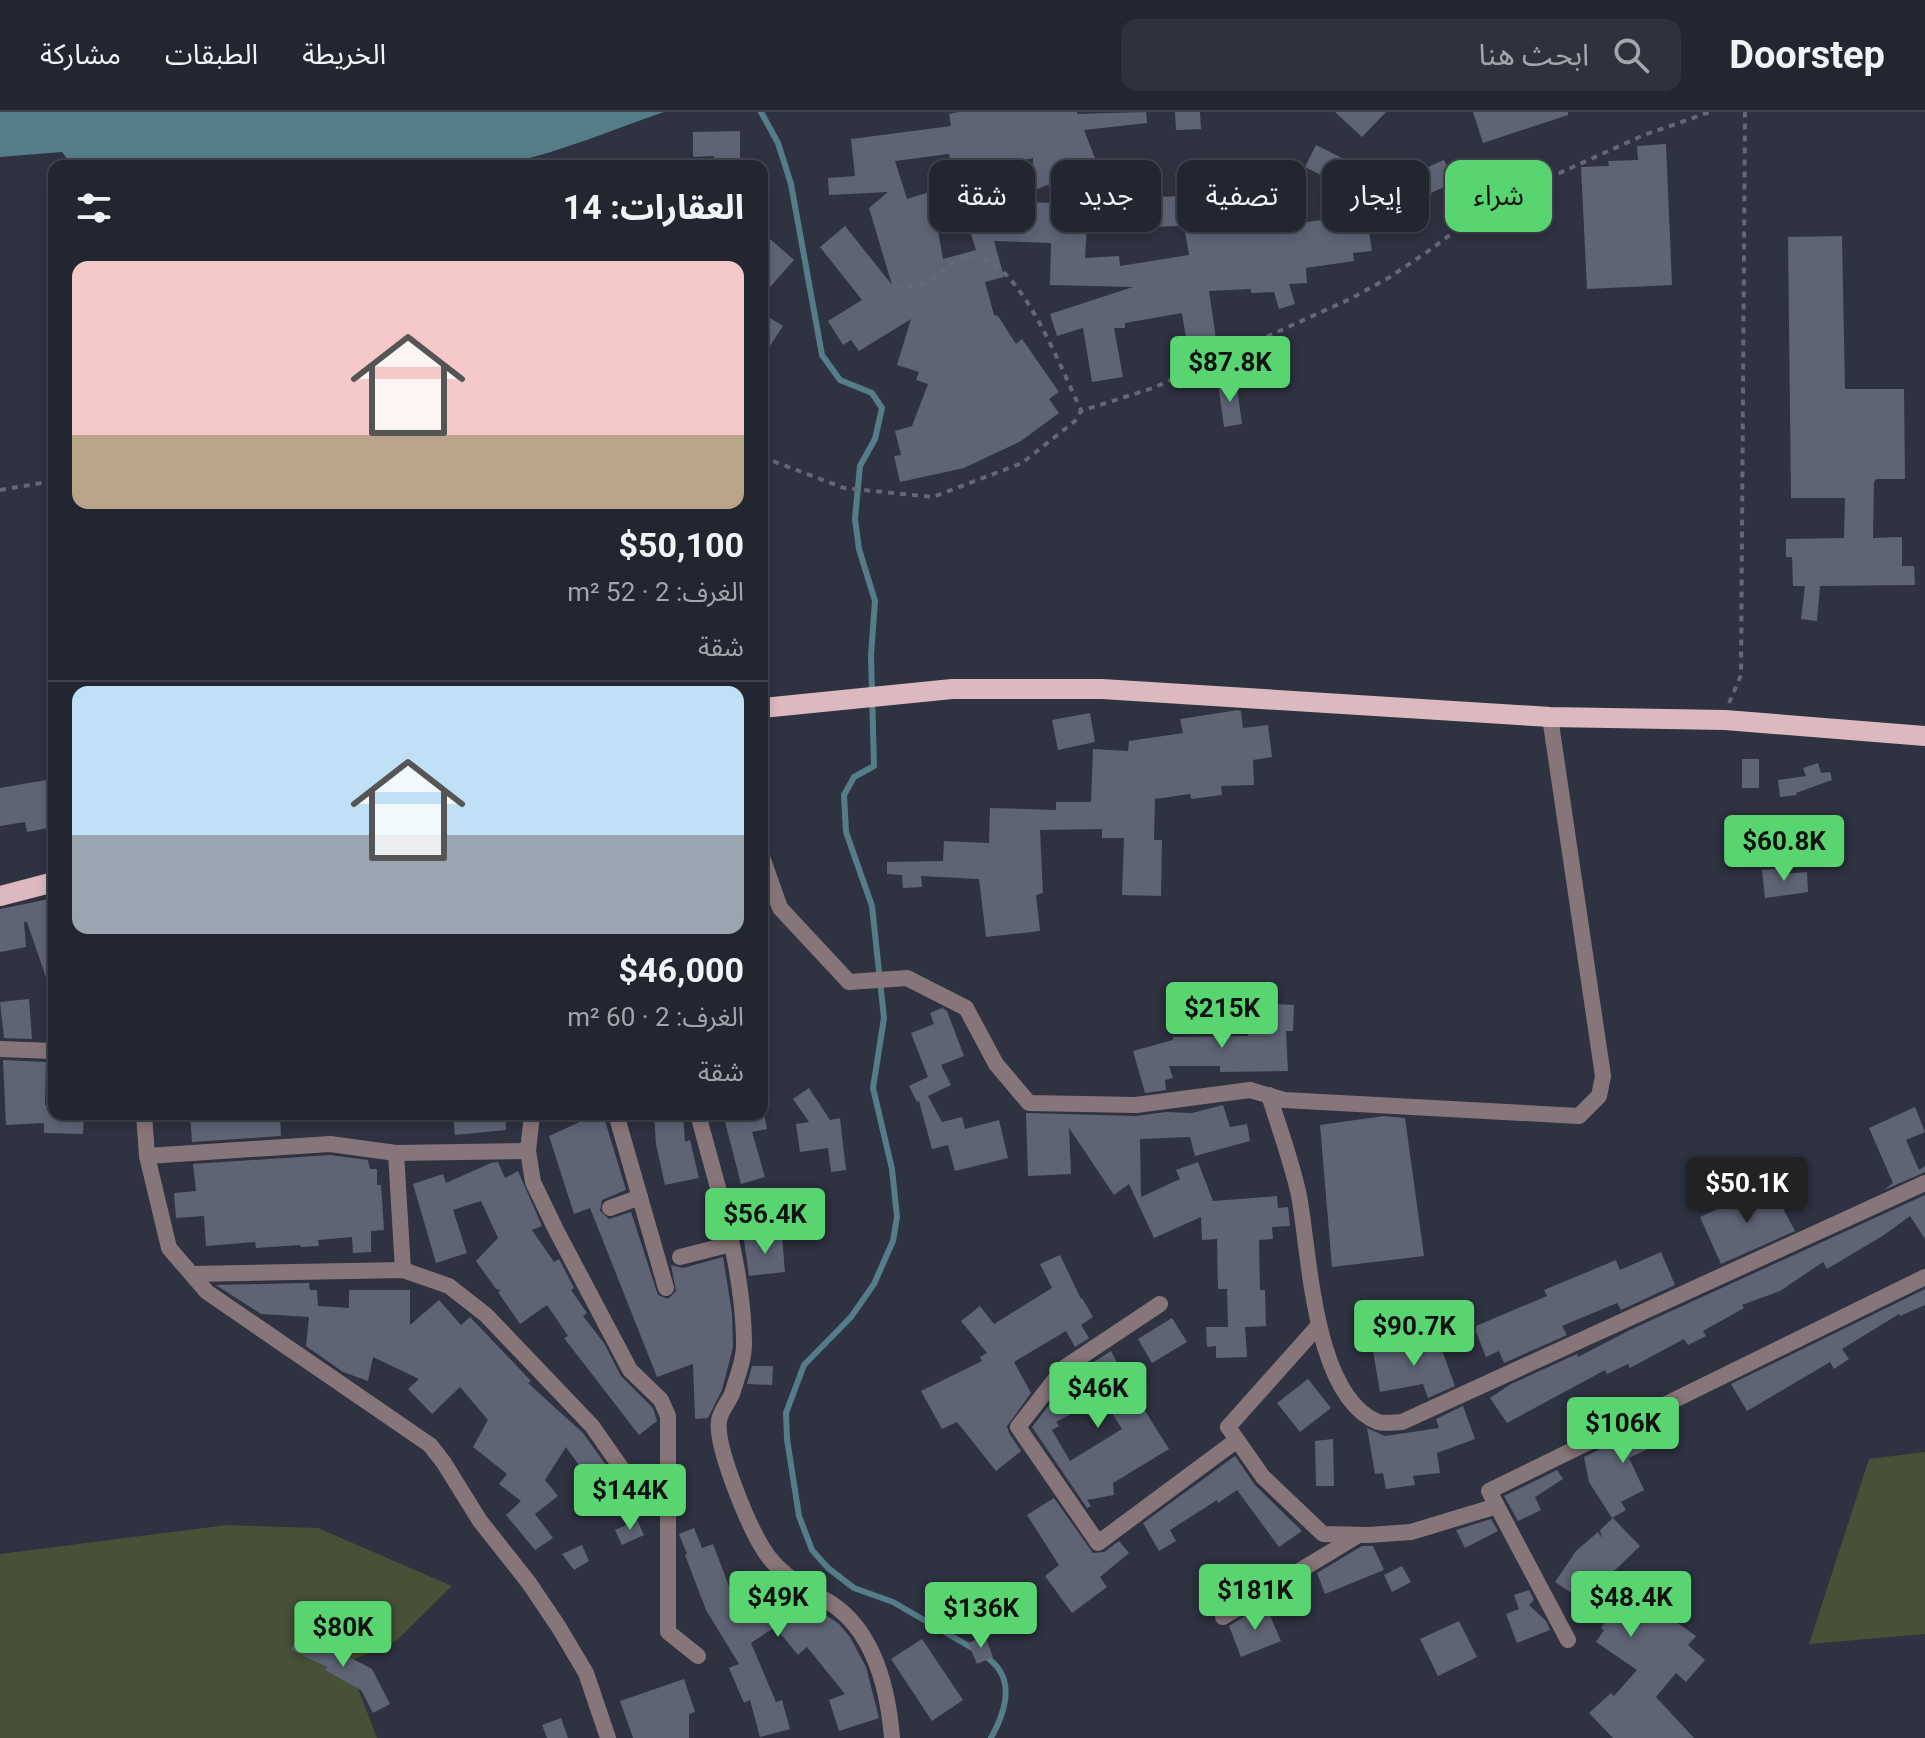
<!DOCTYPE html>
<html lang="ar">
<meta charset="utf-8">
<style>
body{margin:0;font-family:Roboto,"Noto Sans Arabic",sans-serif;background:#2e323d;color:#f1f3f6;direction:rtl;height:100vh;display:flex;flex-direction:column;font-size:30px;white-space:nowrap}
*{box-sizing:border-box;margin:0}
p{font-size:26px;color:#a2a5ab}
.icon{flex:none;width:44px;height:44px;fill:none;stroke:currentColor;stroke-width:2;stroke-linecap:round;stroke-linejoin:round}
.map{position:relative;flex:1;overflow:hidden;direction:ltr}
.side{position:absolute;left:48px;top:48px;width:720px;height:960px;display:flex;flex-direction:column;background:#222631;border-radius:16px;box-shadow:0 4px 12px #0003,0 0 0 2px #3f434d;direction:rtl}
.side>*{flex:none}
.guide{position:absolute;left:792px;top:48px;width:760px;height:72px;direction:rtl;display:flex;gap:16px}
.price{position:absolute;translate:-50% -68px;padding:0 18px;border-radius:8px;background:#58d570;color:#111;font-size:26px;line-height:52px;filter:drop-shadow(0 2px 4px #0008)}
.price::after{content:'';position:absolute;left:50%;top:48px;width:24px;height:18px;margin-left:-12px;background:inherit;clip-path:polygon(0 0,100% 0,50% 100%)}
.price.on{background:#222;color:#fff}
ul{padding:0;list-style:none}
li{display:grid;align-content:center;gap:16px;height:424px;padding:0 24px}
li+li{border-top:2px solid #3f434d}
li span{display:grid;place-items:center;height:248px;border-radius:16px;color:#555}
li>.icon{margin-inline-start:auto}
span .icon{width:144px;height:144px;fill:#fffc;stroke-width:1}
li b{font-size:34px}
h2{display:flex;justify-content:space-between;align-items:center;height:96px;padding:0 24px;font-size:34px}
.chip{padding:0 28px;border-radius:16px;background:#222631;box-shadow:0 4px 12px #0003,0 0 0 2px #3f434d;font-size:28px;line-height:72px}
.chip.on{background:#58d570;color:#111}
header{display:flex;align-items:center;gap:48px;box-sizing:border-box;height:112px;padding:0 40px;background:#222631;border-bottom:2px solid #3f434d}
header strong{font-size:38px}
nav{display:flex;gap:44px;margin-inline-start:auto;font-size:28px}
.search{width:560px;height:72px;background:#2e323d;display:flex;align-items:center;gap:20px;box-sizing:border-box;padding:0 28px;border-radius:16px;color:#a2a5ab;font-size:30px}
.map>svg:first-child{display:block}
</style>
<header>
<strong>Doorstep</strong>
<div class="search"><svg class="icon" aria-label="search" viewBox="0 0 24 24"><circle cx="10" cy="10" r="6"/><path d="M15 15l6 6"/></svg>ابحث هنا</div>
<nav><a>الخريطة</a><a>الطبقات</a><a>مشاركة</a></nav>
</header>
<div class="map">
<svg width="1925" height="1626" viewBox="0 0 1925 1626">
<rect width="100%" height="100%" fill="#2e3241"/>
<g fill="#465137">
<path d="M1925 1340V1522L1809 1532 1869 1347Z"/>
<path d="M227 1413 318 1416 452 1474 396 1529 348 1550 377 1626H0V1442Z"/>
</g>
<path fill="#557d88" d="M0 0H664C612 18 560 40 506 52 478 58 449 47 420 54H73L62 40 0 45Z"/>
<g fill="none" stroke-linecap="round" stroke-linejoin="round">
<g stroke="#557d88" stroke-width="6">
<path d="M761 0 778 31 791 72 822 243 840 268 872 281 882 296 875 327 860 354 855 407 859 437 875 489 871 543 874 654 854 665 844 683 846 720 872 794 884 906 873 976 892 1057 897 1105 893 1129 874 1172 851 1205 804 1253 786 1301 787 1327 799 1404 812 1438 828 1456 854 1476 893 1490 974 1537"/>
<path d="M983 1543C1017 1563 1007 1597 991 1626"/>
</g>
</g>
<g fill="#5f6475" fill-rule="evenodd">
<path d="M959 0H1077V2L1146 0 1147 11 1084 18 1098 54 1032 79 1033 46 990 55 1002 102 1031 104V90L1088 93 1085 146 1119 144 1120 154 1189 143 1184 114 1145 115 1144 85 1195 84V93L1277 91V85L1305 84 1307 110 1366 102 1372 139 1353 141 1354 149 1306 156 1307 171 1289 172 1295 192 1279 197 1274 180 1251 181V177L1209 179 1216 227 1187 232 1182 201 1125 211V216H1114L1123 265 1092 270 1083 216 1057 224 1050 202 1133 175 1050 173 1051 131 994 129 1004 165 985 170 994 203 998 204 1016 232 1022 227 1059 280 1049 287 1059 301 1021 329 964 356 900 370 894 344 901 343 895 319 912 314 928 272 916 268 919 260 897 253 911 207 859 239 851 228 843 233 828 209 862 188 820 135 845 114 892 173 869 96 888 80 829 83 828 66 855 64 851 27 951 14 949 2ZM949 42 957 71 907 87 895 49ZM965 103 976 138 943 147 937 113Z"/>
<path d="M1175 0H1200L1201 17 1176 18Z"/>
<path d="M1335 0H1386L1362 25Z"/>
<path d="M1473 0H1568V3L1483 31Z"/>
<path d="M740 19V54H714V44L693 45V20Z"/>
<path d="M1666 32 1672 173 1587 177 1581 55 1609 54 1608 49 1638 48 1637 34Z"/>
<path d="M1316 33 1352 51 1341 73 1305 55Z"/>
<path d="M1444 48 1455 70 1431 81 1421 58Z"/>
<path d="M762 120 794 148 762 184Z"/>
<path d="M1842 124 1845 277H1904L1905 367H1876L1874 370 1873 426 1902 425V454H1914L1915 473 1820 474 1817 509 1801 507 1805 474H1793L1792 445H1786V427L1844 426 1845 386H1791L1788 125Z"/>
<path d="M762 201 783 214 762 246Z"/>
<path d="M1236 269 1242 312 1224 315 1218 271Z"/>
<path d="M1238 598 1241 599 1243 616 1268 613 1272 645 1253 648 1254 673 1221 674 1222 683 1191 687 1190 682 1155 687 1154 728H1162L1161 784 1122 783 1124 726H1102V717L1040 718 1043 781 1036 783 1040 819 986 825 979 767 921 764 922 775 903 776 902 763 887 762V750L943 749 944 729 989 731 990 696 1056 698V690H1091L1093 637 1128 639 1129 629 1183 621 1180 607Z"/>
<path d="M1090 601 1095 630 1058 638 1052 608Z"/>
<rect x="1742" y="647" width="17" height="29"/>
<path d="M1818 651 1821 661 1830 660 1832 668 1796 681 1797 683 1780 685 1778 668 1806 664 1803 656Z"/>
<path d="M52 667 54 715 27 720 25 710 0 714V676Z"/>
<path d="M1782 756 1783 762 1807 760 1808 780 1765 786 1762 758Z"/>
<path d="M54 786V880H51L27 810H24L26 835 0 840V797Z"/>
<path d="M29 887 32 927 4 926 0 890Z"/>
<path d="M1274 892 1294 893 1293 919H1286L1288 959 1220 960V954H1169L1173 966 1165 968 1166 978 1145 981 1133 939 1173 928V925L1248 924 1249 899 1274 900Z"/>
<path d="M942 896 947 899 964 944 941 953 951 973 928 984 942 1010 962 1005 965 1017 999 1008 1008 1046 955 1059 948 1033 932 1037 919 989 917 990 909 974 928 965 911 921 934 912 930 901Z"/>
<path d="M3 948 46 950 45 993 54 994V1002H84L83 1022 44 1021V1011L6 1013Z"/>
<path d="M809 976 830 1008 840 1006 846 1058 831 1060 828 1036 800 1040 796 1012 809 1010 793 987Z"/>
<path d="M1223 993 1230 1015 1247 1012 1250 1029 1195 1044 1190 1025 1140 1027 1141 1085 1180 1067 1176 1058 1198 1050 1213 1089 1277 1084 1278 1096 1288 1095 1290 1114 1272 1115 1273 1127 1259 1128 1260 1178H1265L1266 1214 1245 1215 1247 1245 1216 1246V1234L1207 1235 1206 1215H1228L1227 1177H1218L1217 1127 1202 1128 1201 1105 1154 1126 1129 1072 1114 1083 1069 1016 1071 1062 1028 1064 1026 1001 1136 1004 1166 1000 1192 1001Z"/>
<path d="M1915 995 1925 1020 1906 1028 1919 1058 1925 1054V1060L1884 1078 1893 1071 1869 1016Z"/>
<path d="M190 1002H280L281 1024 192 1030Z"/>
<path d="M453 1002H505L506 1018 455 1023Z"/>
<path d="M597 1002H603L626 1078 602 1088 600 1099 609 1107 631 1100 658 1183 668 1187 676 1179 671 1153 683 1156 723 1145 732 1201 733 1235 722 1278 708 1306 695 1307 693 1252 657 1265 590 1096 574 1102 549 1024Z"/>
<path d="M654 1002H683L685 1030 690 1028 699 1066 665 1073 656 1032Z"/>
<path d="M723 1002H764L767 1017 752 1020 765 1065 741 1072Z"/>
<path d="M1384 1004 1405 1006 1424 1144 1332 1155 1320 1013Z"/>
<path d="M330 1043 368 1048 370 1057H377V1073H381L384 1118 371 1119V1140L353 1141 352 1125 318 1128 319 1134 301 1135 300 1133 256 1136 255 1130 206 1134 204 1104 176 1106 174 1081 196 1079 193 1052Z"/>
<path d="M498 1050 505 1066 518 1059 542 1114 532 1118 554 1150 559 1147 574 1176 571 1178 587 1201 583 1204 604 1231 621 1264 653 1296 657 1309 639 1323 564 1226 568 1224 547 1193 520 1212 498 1180 501 1178 496 1177 476 1149 498 1126 481 1089 453 1098 467 1141 436 1151 413 1072 443 1062 446 1071 491 1051Z"/>
<path d="M1771 1074 1795 1119 1721 1152 1700 1105 1735 1089 1736 1092Z"/>
<path d="M1925 1083V1127L1910 1104 1884 1123 1827 1157 1823 1150 1780 1179 1742 1193 1744 1196 1703 1219 1706 1224 1688 1233 1684 1227 1630 1256 1628 1252 1607 1262 1605 1258 1507 1311 1490 1286 1511 1272 1577 1242 1578 1245 1632 1217Z"/>
<path d="M782 1124 785 1160 749 1164 744 1128Z"/>
<path d="M1661 1140 1675 1173 1621 1198 1617 1191 1562 1214 1567 1223 1504 1251 1499 1239 1486 1245 1476 1220V1214L1547 1184 1544 1178 1616 1148 1620 1158Z"/>
<path d="M1060 1143 1081 1187 1082 1186 1093 1205 1081 1213 1089 1226 1075 1235 1066 1219 1014 1250 1031 1281 1007 1314 1009 1321 1021 1339 996 1359 957 1310 942 1317 921 1279 982 1249 980 1245 987 1241 961 1209 980 1194 994 1212 1052 1176 1040 1152Z"/>
<path d="M306 1171H309L310 1178H317L318 1194 349 1196V1178H410V1213L439 1188 461 1213 470 1205 531 1269 528 1271 583 1321 623 1377 605 1390 566 1335 545 1368 558 1384 535 1402 553 1426 535 1438 506 1403 521 1389 499 1372 507 1362 473 1335 488 1308 460 1275 432 1302 408 1277 419 1267 373 1245 368 1269 343 1260 306 1234 309 1205 261 1202 216 1173Z"/>
<path d="M1925 1177V1193L1900 1204 1899 1202 1842 1237 1849 1247 1834 1257 1830 1250 1747 1299 1731 1272Z"/>
<path d="M1172 1206 1187 1230 1152 1251 1138 1227Z"/>
<path d="M1438 1227 1455 1274 1428 1286 1423 1272 1380 1280 1373 1239Z"/>
<path d="M1111 1239 1128 1272 1169 1337 1113 1371 1114 1383 1087 1388 1091 1394 1087 1396 1032 1315 1072 1264ZM1102 1285 1122 1317 1070 1349 1052 1318 1059 1314 1056 1310Z"/>
<path d="M752 1254H773L772 1273 747 1272Z"/>
<path d="M1308 1267 1331 1296 1300 1320 1277 1291Z"/>
<path d="M1463 1294 1475 1327 1437 1341 1440 1361 1413 1364 1415 1373 1386 1377 1383 1361 1375 1362 1367 1316 1385 1324 1439 1316 1436 1307Z"/>
<path d="M1667 1304 1676 1324 1629 1346 1644 1378 1621 1390 1626 1398 1612 1406 1589 1370 1584 1345Z"/>
<path d="M1333 1327 1334 1374H1316L1315 1329Z"/>
<path d="M1235 1344 1255 1373 1302 1419 1279 1435 1237 1378 1218 1391 1217 1388 1170 1418 1176 1429 1159 1439 1143 1411Z"/>
<path d="M1557 1358 1563 1367 1535 1385 1541 1398 1518 1409 1504 1384Z"/>
<path d="M1054 1386 1093 1441 1104 1440 1119 1429 1129 1441 1100 1465 1107 1475 1072 1501 1045 1464 1059 1453 1027 1403Z"/>
<path d="M1613 1406 1640 1434 1610 1463 1696 1524 1688 1533 1705 1548 1686 1570 1676 1561 1656 1585 1694 1626H1613L1589 1601 1611 1581 1614 1584 1637 1558 1596 1530 1604 1518 1601 1516 1608 1505 1555 1470 1576 1439 1598 1420 1602 1426 1600 1418Z"/>
<path d="M1491 1407 1498 1419 1465 1436 1456 1418Z"/>
<path d="M637 1408 644 1423 622 1433 615 1418Z"/>
<path d="M694 1416 702 1436 713 1432 729 1474 761 1464 766 1459 787 1477 839 1512 850 1525 866 1555 879 1606 839 1619 829 1588 845 1582 807 1535 798 1543 775 1515 751 1531 776 1590 782 1588 790 1617 760 1625 750 1588 744 1591 729 1556 739 1552 706 1498 685 1443 687 1442 679 1422Z"/>
<path d="M582 1433 589 1449 574 1458 562 1442Z"/>
<path d="M1362 1434H1373L1384 1458 1325 1482 1317 1461Z"/>
<path d="M1402 1454 1411 1470 1392 1480 1384 1463Z"/>
<path d="M1529 1478 1534 1488 1529 1493 1546 1509 1550 1518 1517 1531 1506 1502 1519 1497 1514 1483Z"/>
<path d="M1265 1492 1281 1529 1241 1545 1229 1514Z"/>
<path d="M1459 1509 1477 1545 1438 1564 1420 1527Z"/>
<path d="M300 1519 372 1557 390 1592 373 1601 361 1578 325 1558 327 1555 291 1538Z"/>
<path d="M985 1524 993 1545 977 1552 968 1531Z"/>
<path d="M922 1527 963 1588 932 1609 891 1547Z"/>
<path d="M684 1567 695 1600 689 1602V1626H633L620 1589Z"/>
<path d="M561 1606 568 1626H547L542 1613Z"/>
</g>
<g fill="none" stroke-linecap="round" stroke-linejoin="round">
<g stroke="#646876" stroke-width="4" stroke-dasharray="6 6" stroke-linecap="butt">
<path d="M656 54H668"/>
<path d="M896 176C905 174 917 174 926 170 941 164 949 148 968 145 1017 137 1063 262 1081 298"/>
<path d="M762 345 844 376 933 385 1022 351 1075 309 1081 299 1153 276 1350 187 1390 165 1427 140 1493 91 1644 23 1710 0"/>
<path d="M0 378 54 369"/>
<path d="M1729 591 1741 563 1745 0"/>
</g>
<g stroke="#877679" stroke-width="16">
<path d="M762 745 780 796 849 870 907 866 966 896 996 952 1029 991 1136 993 1250 978 1284 988 1579 1004 1599 984 1603 964 1550 605"/>
<path d="M0 937 54 939"/>
<path d="M1269 983C1279 1016 1292 1050 1299 1084 1310 1142 1313 1284 1378 1310 1384 1312 1395 1310 1402 1310L1925 1071"/>
<path d="M144 1002 147 1044 169 1136 207 1180 430 1333 444 1351 480 1409 529 1471 558 1514 586 1561 608 1626"/>
<path d="M532 1002 528 1039 533 1070 556 1118 630 1258 661 1288 668 1304V1520L698 1544"/>
<path d="M616 1002 666 1176"/>
<path d="M698 1002C717 1075 743 1152 744 1229 745 1246 737 1265 732 1282 728 1291 720 1299 719 1309 715 1334 748 1412 762 1435 778 1463 806 1476 832 1492 875 1521 888 1577 892 1626"/>
<path d="M396 1041 403 1158"/>
<path d="M147 1044 330 1032 396 1041 528 1039"/>
<path d="M610 1096 640 1085"/>
<path d="M680 1145 731 1132"/>
<path d="M192 1162 403 1158 449 1174 486 1203 592 1314 636 1377"/>
<path d="M1160 1192 1064 1256 1018 1315 1098 1431 1237 1328"/>
<path d="M1319 1213 1228 1315 1263 1365 1323 1422 1369 1423 1411 1420 1497 1394"/>
<path d="M1223 1505 1357 1424"/>
<path d="M1568 1528 1489 1379 1925 1165"/>
</g>
<g stroke="#dbb9be" stroke-width="20">
<path d="M762 596 952 577H1102L1550 605 1725 608 1925 624"/>
<path d="M0 784 54 770"/>
</g>
</g>
</svg>
<b class="price" style="left:1230px;top:292px">$87.8K</b>
<b class="price" style="left:1784px;top:771px">$60.8K</b>
<b class="price" style="left:1222px;top:938px">$215K</b>
<b class="price on" style="left:1747px;top:1113px">$50.1K</b>
<b class="price" style="left:765px;top:1144px">$56.4K</b>
<b class="price" style="left:1414px;top:1256px">$90.7K</b>
<b class="price" style="left:1098px;top:1318px">$46K</b>
<b class="price" style="left:1623px;top:1353px">$106K</b>
<b class="price" style="left:630px;top:1420px">$144K</b>
<b class="price" style="left:1255px;top:1520px">$181K</b>
<b class="price" style="left:778px;top:1527px">$49K</b>
<b class="price" style="left:1631px;top:1527px">$48.4K</b>
<b class="price" style="left:981px;top:1538px">$136K</b>
<b class="price" style="left:343px;top:1557px">$80K</b>
<div class="guide">
<a class="chip on">شراء</a>
<a class="chip">إيجار</a>
<a class="chip">تصفية</a>
<a class="chip">جديد</a>
<a class="chip">شقة</a>
</div>
<section class="side">
<h2>العقارات: 14<svg class="icon" aria-label="filters" viewBox="0 0 24 24"><path d="M4 7h16M4 17h16"/><circle cx="9" cy="7" r="2"/><circle cx="15" cy="17" r="2"/></svg></h2>
<ul>
<li><span style="background:linear-gradient(#f6c9c9 70%,#b9a48a 0)"><svg class="icon" aria-label="home" viewBox="0 0 24 24"><path d="M3 11l9-7 9 7M6 9v11h12V9"/></svg></span><div><b>$50,100</b><p>الغرف: 2 · 52 m²</p><p>شقة</p></div></li>
<li><span style="background:linear-gradient(#bfe0f5 60%,#9aa5b1 0)"><svg class="icon" aria-label="home" viewBox="0 0 24 24"><path d="M3 11l9-7 9 7M6 9v11h12V9"/></svg></span><div><b>$46,000</b><p>الغرف: 2 · 60 m²</p><p>شقة</p></div></li>
</ul>
</section>
</div>
